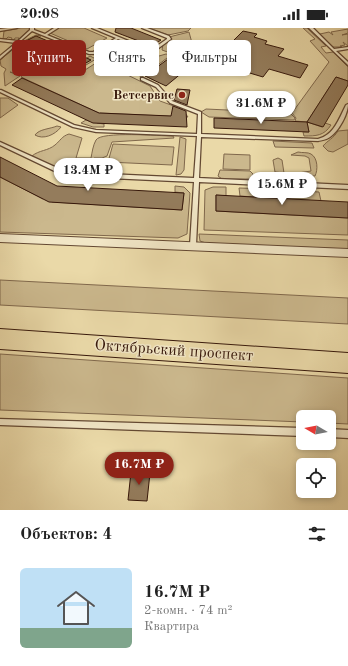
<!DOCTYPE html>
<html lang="ru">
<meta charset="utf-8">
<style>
body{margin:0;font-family:"Old Standard TT",serif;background:#f6f6f6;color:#222;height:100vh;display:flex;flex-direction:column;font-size:15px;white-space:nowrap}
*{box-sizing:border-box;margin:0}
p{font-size:13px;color:#767676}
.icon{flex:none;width:22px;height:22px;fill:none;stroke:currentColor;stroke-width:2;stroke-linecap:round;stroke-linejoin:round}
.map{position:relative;height:482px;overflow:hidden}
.panel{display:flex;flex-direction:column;background:#fff;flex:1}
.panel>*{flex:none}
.top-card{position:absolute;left:12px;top:12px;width:324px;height:36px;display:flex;gap:8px}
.needle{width:26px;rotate:280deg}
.buttons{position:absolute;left:296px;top:382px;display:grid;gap:8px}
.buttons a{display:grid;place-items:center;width:40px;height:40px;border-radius:6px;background:#fff;box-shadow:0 2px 6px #0003;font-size:20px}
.price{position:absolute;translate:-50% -34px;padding:0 9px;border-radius:14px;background:#fff;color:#222;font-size:13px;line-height:26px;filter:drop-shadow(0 1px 2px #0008)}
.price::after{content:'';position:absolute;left:50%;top:24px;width:12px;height:9px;margin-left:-6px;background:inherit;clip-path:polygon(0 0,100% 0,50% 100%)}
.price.on{background:#8f2418;color:#fff}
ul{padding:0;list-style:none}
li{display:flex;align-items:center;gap:12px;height:100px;padding:0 20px}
li span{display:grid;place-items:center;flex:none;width:112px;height:80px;border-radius:6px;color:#555}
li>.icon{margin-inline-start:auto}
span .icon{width:48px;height:48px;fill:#fffc;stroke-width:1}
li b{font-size:17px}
h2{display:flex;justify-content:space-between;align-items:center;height:48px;padding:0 20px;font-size:17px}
.chip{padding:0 14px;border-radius:6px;background:#fff;box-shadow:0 2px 6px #0003;font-size:14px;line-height:36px}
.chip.on{background:#8f2418;color:#fff}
.status{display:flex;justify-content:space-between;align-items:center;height:28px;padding:0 20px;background:#fff;direction:ltr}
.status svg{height:11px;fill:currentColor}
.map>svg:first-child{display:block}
</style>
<div class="status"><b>20:08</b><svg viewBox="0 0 49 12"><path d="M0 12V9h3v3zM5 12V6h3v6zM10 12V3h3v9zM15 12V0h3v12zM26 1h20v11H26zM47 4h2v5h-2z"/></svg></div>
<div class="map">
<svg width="348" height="482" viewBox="0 0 348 482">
<rect width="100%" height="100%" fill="#ead9a8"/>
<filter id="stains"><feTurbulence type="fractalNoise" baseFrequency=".005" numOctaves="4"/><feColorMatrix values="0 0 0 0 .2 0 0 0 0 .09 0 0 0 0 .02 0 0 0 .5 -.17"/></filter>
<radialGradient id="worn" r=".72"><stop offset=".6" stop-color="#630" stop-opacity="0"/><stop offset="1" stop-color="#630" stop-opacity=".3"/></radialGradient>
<g fill="#cbb88d" stroke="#80684c">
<path d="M21 0H30V1L18 12 19 10H15L14 12H11L12 10 8 9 6 11H3L4 3Z"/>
<path d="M58 0H84L107 10 87 21 50 5Z"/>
<path d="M148 0H191L188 3 168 7Z"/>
<path d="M303 0H307L326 18 321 19 326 25 333 24 348 39V53L336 49 307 94 322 99 325 95 331 97C324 108 316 108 304 108L303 104H309L307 94 295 93 296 90 292 85 329 34 310 13 315 11Z"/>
<path d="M348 1V5L342 7 348 6V18L343 14 345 17 340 18 342 19H333L320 6 329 4 333 7 331 4Z"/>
<path d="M189 4 192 15V33L162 22 163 16 169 9Z"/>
<path d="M36 7 41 8H36L24 14 79 39 90 32 87 30 90 28 96 31 81 40 85 42 99 33 150 58 160 73 182 81 188 89 100 85 97 95 104 96V99H93L81 95 86 92 89 93 99 85 21 49 22 47 10 44 20 48 5 58 4 45 6 41 1 38 0 32 22 14Z"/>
<path d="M125 16 146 24 157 23 156 26 159 28 166 26 171 27 142 49 96 27 114 17Z"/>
<path d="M0 70H8L18 77 0 90Z"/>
<path d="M206 81 290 85 295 90 294 92 209 89 201 84Z"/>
<path d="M57 98 61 99C55 107 43 112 35 107 39 101 50 101 57 98Z"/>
<path d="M348 102V116L333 124 328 123 323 118C328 112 333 111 338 103Z"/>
<path d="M69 106 82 110 76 130H91C92 125 93 117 96 112 101 103 160 108 173 108L174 110 112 114 107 128 102 130H94L95 133 89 139H81L72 135C61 147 44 134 32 128 39 122 48 123 55 117 60 113 62 108 69 106Z"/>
<path d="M180 109 186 111 184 142 181 146 176 147Z"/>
<path d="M273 113 312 115 314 120 275 119Z"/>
<path d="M113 116 174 119 172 137 108 134Z"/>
<path d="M298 124C302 125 308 124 311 126 318 130 318 142 315 148H298V145L311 143 309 130 305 128 291 127Z"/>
<path d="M224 126 250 127V142L223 141Z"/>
<path d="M278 130 282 132 284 145 275 144 273 132Z"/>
<path d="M220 142 250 143 253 146 251 151H222L218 148Z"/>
<path d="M0 149 43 171 57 158 52 174 182 182 184 165 175 164V158L184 159 190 165 187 206 178 210 0 204Z"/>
<path d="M213 159H226V168L216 167V183L348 190V207L204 202 205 162Z"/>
<path d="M239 160 270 161 271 170 240 168Z"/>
<path d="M282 162 319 164 321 173 283 171Z"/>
<path d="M199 206 348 212V221L206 215 200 213Z"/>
<path d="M0 252 348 270V296L0 277Z"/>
<path d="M0 326 348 350V396L329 395V389H303V394L0 382Z"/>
</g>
<g fill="#947c5c" stroke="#36170a">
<path d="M116 0H131L161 12 152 18 115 4Z"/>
<path d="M243 3 257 6 254 9 267 13 265 16 284 21 278 28 308 37 300 50 269 41 263 49 243 43 241 46 226 42 223 46 208 41 221 27 216 25 226 14 231 15Z"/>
<path d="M36 8 69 22 91 32 79 39 24 14Z"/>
<path d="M168 31 189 39 166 58 145 48Z"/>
<path d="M336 49 348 53V57L323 99 307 94Z"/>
<path d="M22 50 99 85 171 88 173 78 186 83 187 99 93 95 12 57Z"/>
<path d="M177 61 190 62 187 77 174 72Z"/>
<path d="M214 90 307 94 309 104 214 100Z"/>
<path d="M0 129 57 158 184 165 182 182 49 174 0 149Z"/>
<path d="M216 167 348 174V190L216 183Z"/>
<path d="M131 444 150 445 147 473 128 472Z"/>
</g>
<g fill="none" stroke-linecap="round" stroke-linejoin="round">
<defs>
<g id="service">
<path d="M8 0H17L0 3V1Z"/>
<path d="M30 0H34V2L45 6 54 0H58L47 7 89 24H93L116 10 92 0H97L148 21 154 20 167 11V10L142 0H147L169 8 171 11 156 22 148 23 118 11 95 26H89L32 3 0 31V28L16 15 0 13V11L18 13 30 2Z"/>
<path d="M309 0H313L334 21 348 19V21L336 23 348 34V37Z"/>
<path d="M141 50H143L158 57 172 73 201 84V106L318 111C334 107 339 91 346 77L348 76C348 86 339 103 330 109 326 112 322 112 318 113L201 109 199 150 348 157V161L199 154 196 217 195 219H191L190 217 194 154 65 148 0 117V114L66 144 194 150 197 108 96 104 73 99 0 64V62H1L74 97 96 102 197 106 198 86 170 75 156 59 141 52Z"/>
<path d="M0 391 303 400V408L0 397Z"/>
<path d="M329 401 348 402V410L329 409Z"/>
</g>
<path id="minor" d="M0 206 348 221V229L0 214Z"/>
<path id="primary" d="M0 301 348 325V345L0 321Z"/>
</defs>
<use href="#service" stroke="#634832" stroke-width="2.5"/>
<use href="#minor" stroke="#634832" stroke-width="2"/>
<use href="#primary" stroke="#36170a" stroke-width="2"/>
<use href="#service" fill="#f1e6c6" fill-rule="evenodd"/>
<use href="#minor" fill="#f1e6c6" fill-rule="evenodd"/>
<use href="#primary" fill="#ead9a8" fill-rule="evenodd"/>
</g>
<circle fill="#8f2418" stroke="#f1e6c6" stroke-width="1.5" cx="182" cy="67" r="4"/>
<g text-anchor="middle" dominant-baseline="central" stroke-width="3" stroke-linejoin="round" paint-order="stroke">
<g font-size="13" font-weight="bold" fill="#36170a" stroke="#f1e6c6" text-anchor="end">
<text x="174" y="67">Ветсервис</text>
</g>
<g font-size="16" fill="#36170a" stroke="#f1e6c6">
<text transform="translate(174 323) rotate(4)">Октябрьский проспект</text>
</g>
</g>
<rect width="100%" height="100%" filter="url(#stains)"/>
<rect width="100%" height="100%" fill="url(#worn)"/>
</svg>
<div class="buttons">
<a><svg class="needle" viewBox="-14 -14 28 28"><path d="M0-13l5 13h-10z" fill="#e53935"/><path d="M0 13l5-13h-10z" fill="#767676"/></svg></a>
<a><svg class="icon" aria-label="locate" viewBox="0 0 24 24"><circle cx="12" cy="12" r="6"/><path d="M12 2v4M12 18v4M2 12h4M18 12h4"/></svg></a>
</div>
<b class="price" style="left:261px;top:97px">31.6M ₽</b>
<b class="price" style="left:88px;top:164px">13.4M ₽</b>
<b class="price" style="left:282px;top:178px">15.6M ₽</b>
<b class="price on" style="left:139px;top:458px">16.7M ₽</b>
<div class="top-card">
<a class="chip on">Купить</a>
<a class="chip">Снять</a>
<a class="chip">Фильтры</a>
</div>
</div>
<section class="panel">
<h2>Объектов: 4<svg class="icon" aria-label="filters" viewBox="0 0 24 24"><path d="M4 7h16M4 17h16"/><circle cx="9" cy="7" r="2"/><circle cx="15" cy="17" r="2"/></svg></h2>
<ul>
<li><span style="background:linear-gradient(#bfe0f5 75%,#7fa58c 0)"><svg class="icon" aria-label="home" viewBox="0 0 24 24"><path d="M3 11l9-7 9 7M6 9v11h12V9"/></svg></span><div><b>16.7M ₽</b><p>2-комн. · 74 m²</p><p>Квартира</p></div></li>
</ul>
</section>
